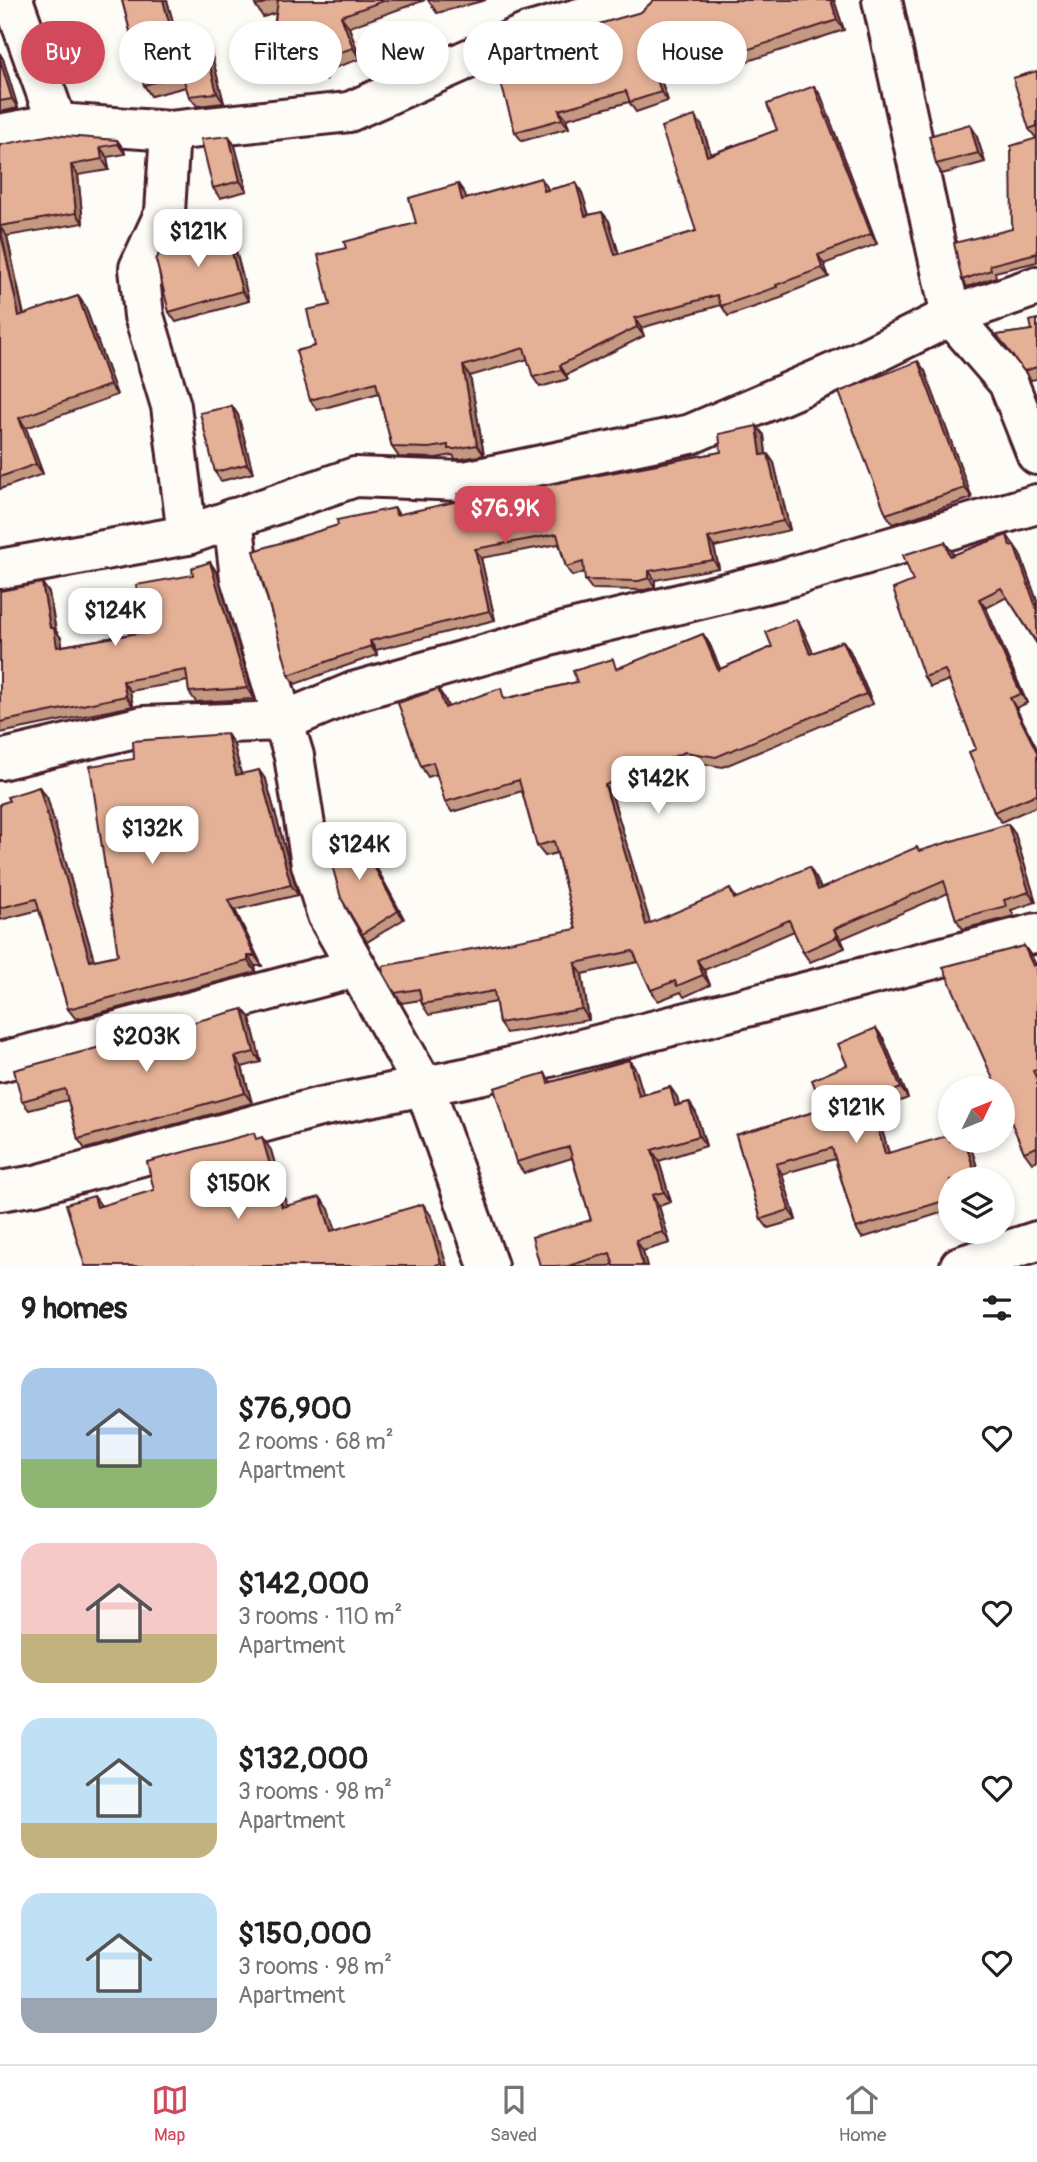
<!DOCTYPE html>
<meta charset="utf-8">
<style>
body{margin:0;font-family:Pangolin,sans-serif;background:#f6f6f6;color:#202124;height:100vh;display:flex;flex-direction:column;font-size:26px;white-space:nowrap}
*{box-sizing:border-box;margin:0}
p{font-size:23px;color:#757577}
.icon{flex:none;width:38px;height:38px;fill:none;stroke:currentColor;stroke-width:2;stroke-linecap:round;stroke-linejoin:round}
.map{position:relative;height:1266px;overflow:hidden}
.panel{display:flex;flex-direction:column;background:#fff;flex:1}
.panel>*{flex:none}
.guide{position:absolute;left:21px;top:21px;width:996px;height:63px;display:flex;gap:14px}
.needle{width:46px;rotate:47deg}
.buttons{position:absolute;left:938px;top:1076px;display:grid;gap:14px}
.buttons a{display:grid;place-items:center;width:77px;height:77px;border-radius:50%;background:#fff;box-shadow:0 4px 10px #0003;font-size:35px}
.price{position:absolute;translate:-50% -60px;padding:0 16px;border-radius:14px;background:#fff;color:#222;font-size:23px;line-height:46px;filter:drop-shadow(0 2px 4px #0008)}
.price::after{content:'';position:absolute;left:50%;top:42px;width:21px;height:16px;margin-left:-10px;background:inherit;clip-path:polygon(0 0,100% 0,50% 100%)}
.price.active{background:#d1495b;color:#fff}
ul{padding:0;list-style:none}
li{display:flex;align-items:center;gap:21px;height:175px;padding:0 21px}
li span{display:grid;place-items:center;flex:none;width:196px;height:140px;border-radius:21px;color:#555}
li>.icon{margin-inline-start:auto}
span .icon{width:84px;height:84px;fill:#fffc;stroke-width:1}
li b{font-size:30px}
h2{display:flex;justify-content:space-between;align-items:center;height:84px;padding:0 21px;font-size:30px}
.pill{padding:0 24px;border-radius:32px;background:#fff;box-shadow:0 4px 10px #0003;font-size:24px;line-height:63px}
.pill.active{background:#d1495b;color:#fff}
.tabs{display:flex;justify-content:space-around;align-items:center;height:98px;border-top:2px solid #e0e0e0;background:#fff;font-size:19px;color:#757577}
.tabs a{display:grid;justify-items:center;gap:4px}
.tabs .active{color:#d1495b}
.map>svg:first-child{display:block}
</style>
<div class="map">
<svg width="1037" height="1266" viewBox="0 0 1037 1266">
<rect width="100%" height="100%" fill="#fdfcf7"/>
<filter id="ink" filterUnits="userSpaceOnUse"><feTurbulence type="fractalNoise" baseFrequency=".0143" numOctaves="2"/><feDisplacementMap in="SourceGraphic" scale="14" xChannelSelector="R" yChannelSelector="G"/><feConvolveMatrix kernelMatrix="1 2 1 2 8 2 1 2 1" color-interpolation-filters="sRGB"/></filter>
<g filter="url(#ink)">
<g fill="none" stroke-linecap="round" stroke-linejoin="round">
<defs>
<g id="minor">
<path d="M13 0 57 123 170 131 165 212 139 268 144 316 171 406 187 535"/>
<path d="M882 0 951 316 1008 382 1037 455"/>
<path d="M170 131 349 112 527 33 642 0"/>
<path d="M0 134 57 123"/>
<path d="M233 518 240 578 294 756 311 864 327 915 425 1088 488 1266"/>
<path d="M0 569 187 535 355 477 464 481 691 434 847 367 951 316 1037 286"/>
<path d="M0 760 143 726 284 721 353 692 567 631 779 580 1037 504"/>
<path d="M0 1062 355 968"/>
<path d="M0 1191 36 1185 316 1108 479 1075 1037 933"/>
<path d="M960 1266 1037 1241"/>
</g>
</defs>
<use href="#minor" stroke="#4a1f2b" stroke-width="44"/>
<use href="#minor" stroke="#fdfcf7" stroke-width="38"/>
</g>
<g fill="#c49881" stroke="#4a1f2b" stroke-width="2">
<path d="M122 0H167L179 45 203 39 210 49 224 103 197 106 189 96 186 87 151 96 144 85Z"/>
<path d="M253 0H425L349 27 360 59 328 70 326 80 278 68 270 57 276 13 263 17 256 6Z"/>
<path d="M428 0H486L437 13Z"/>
<path d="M654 0H834L844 30 723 69 716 60 715 56H714L707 47 705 40 653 56 668 101 636 112 629 102 566 119 569 128 522 141 515 132Z"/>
<path d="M0 54 3 59 18 108 0 112Z"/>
<path d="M1037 71V262L995 272 996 277 967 287 962 280 1012 229 1036 138 1029 129Z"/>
<path d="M814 86 821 96 877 244 824 264 829 277 783 295 784 297 728 316 721 305 641 328 644 336 566 375 568 379 540 387 533 377 528 359 470 376 484 455 462 459H455L453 455 436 458 399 457 392 447 379 393 317 410 310 400 315 346 330 305 346 248 416 223 458 184 465 194 466 199 541 178 548 190 576 183 582 193 589 215 602 212 609 221 619 254 696 231 702 126 711 154 777 130Z"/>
<path d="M976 134 985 162 942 174 936 164Z"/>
<path d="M117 140 124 150 125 154 107 157 109 170 78 175 83 223 7 236 24 315 78 296 85 306 117 395 26 428 43 474 0 489V145Z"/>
<path d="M235 146 247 191 220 198 213 188Z"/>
<path d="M232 236 249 301 176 322 169 312Z"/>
<path d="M1037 319V379L1031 380 997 335 1032 330Z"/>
<path d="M925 371 972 498 893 524 886 514Z"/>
<path d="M232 406 238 415 253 473 221 481 215 472Z"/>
<path d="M764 435 766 454 774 463 790 530 714 547 719 568 655 580V587L645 590 592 589 585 580V572L572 576 566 567 559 544 481 558 495 620 376 650 377 655 295 684 289 675 338 525 395 508 399 515 493 495 721 452Z"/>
<path d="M1007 535 1020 554 1037 601V644L1007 597 986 608 1027 703 1016 708 1037 749V806L1001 822 994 812 976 749 949 680 931 687 924 677 913 581 952 552 953 555Z"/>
<path d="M210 562 217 573 254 699 196 702 189 692 188 681 130 691 133 706 0 733V591L42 583 49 593 56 631 61 638 62 646 144 632 193 575Z"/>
<path d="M803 630 813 653 843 641 850 651 873 704 723 767 692 762 612 795 650 924 730 889 736 898 816 878 821 889 920 851 1015 834 1036 902 1011 910 1014 916 963 929 956 919 948 893 841 939 845 948 810 962 803 952 794 931 704 970 710 985 684 997 681 992 658 1001 651 990 638 962 582 974 589 1020 506 1033 499 1023 496 1002 429 1015 422 1004 421 1000 402 1003 395 993 576 929 557 853 545 856 537 846 522 791 452 812 445 802 437 774 428 777 421 766 445 699 448 707 508 698 577 682 619 668 703 634 710 645 720 669 772 647Z"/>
<path d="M227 734 234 745 241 774 266 780 298 895 235 910 262 966H255L256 972 76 1019 68 1009 39 910 0 920V804L9 801 39 787 47 797 94 960 118 955Z"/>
<path d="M360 837 404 919 367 942 362 934Z"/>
<path d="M1024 946 1032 957 1036 965 1037 964V1160L1032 1163 1024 1152Z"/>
<path d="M250 1018 261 1062 242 1067 252 1103 85 1149 78 1139 68 1100 29 1110 22 1101Z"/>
<path d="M883 1038 908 1098 876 1111 889 1153 969 1141 981 1180H950V1210L862 1238 856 1228 835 1159 782 1174 796 1220 768 1228 761 1219 736 1135 824 1109 847 1065Z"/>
<path d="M629 1060 636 1070 643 1095 670 1087 677 1097 679 1105 689 1102 696 1113 706 1146 659 1161 671 1202 659 1206 670 1243 643 1251 610 1266H540L591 1220 572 1158 524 1173 516 1162 545 1073 551 1082Z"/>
</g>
<g fill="#a07c69" stroke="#4a1f2b" stroke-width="2">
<path d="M163 0H167L183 59 176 49Z"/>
<path d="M831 0H834L844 30 837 20Z"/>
<path d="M341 16 349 27 360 59 353 48Z"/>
<path d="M203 39 210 49 224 103 217 93Z"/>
<path d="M646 46 653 56 668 101 661 92Z"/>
<path d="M0 54 3 59 18 108 12 99 0 60Z"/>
<path d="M320 59 328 70 326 80 318 69Z"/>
<path d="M814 86 821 96 877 244 871 234Z"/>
<path d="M559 110 566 119 569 128 562 119Z"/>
<path d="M695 116 702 126 714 165 707 156Z"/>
<path d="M970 124 976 134 985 162 978 153Z"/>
<path d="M229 136 235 146 247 191 240 181Z"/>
<path d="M117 140 124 150 125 154 118 144Z"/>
<path d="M100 147 107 157 109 170 102 159Z"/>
<path d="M71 165 78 175 83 223 76 213Z"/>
<path d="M541 178 547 187 551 201 544 191Z"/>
<path d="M576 183 582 193 592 226 585 216Z"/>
<path d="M458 184 465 194 469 210 462 200Z"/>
<path d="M602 212 609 221 622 265 615 255Z"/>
<path d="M225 226 232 236 249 301 242 291Z"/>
<path d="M0 227 7 236 26 327 19 316Z"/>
<path d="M818 255 824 264 829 277 822 268Z"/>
<path d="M78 296 85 306 117 395 110 385Z"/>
<path d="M635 318 641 328 644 336 637 327Z"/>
<path d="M918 361 925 371 972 498 965 488Z"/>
<path d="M560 365 566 375 568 379 561 370Z"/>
<path d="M463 366 470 376 484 455 477 445Z"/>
<path d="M232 406 238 415 253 473 247 464Z"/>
<path d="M19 418 26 428 43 474 36 464Z"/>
<path d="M757 426 764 435 767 464 761 455Z"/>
<path d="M768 454 774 463 790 530 783 521Z"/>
<path d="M708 538 714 547 719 568 713 560Z"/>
<path d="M945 542 952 552 957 566 950 556Z"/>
<path d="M1014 545 1020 554 1037 601V610Z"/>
<path d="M475 549 481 558 495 620 489 611Z"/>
<path d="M210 562 217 573 254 699 247 688Z"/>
<path d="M649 571 655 580V587L649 578Z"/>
<path d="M42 583 49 593 56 631 61 638 64 657 57 647 50 628Z"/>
<path d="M979 599 986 608 1027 703 1021 694Z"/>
<path d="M796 619 803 630 818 664 810 654Z"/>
<path d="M703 634 710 645 725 680 718 670Z"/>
<path d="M370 641 376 650 377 655 371 646Z"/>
<path d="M843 641 850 651 873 704 866 694Z"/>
<path d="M123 681 130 691 133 706 126 696Z"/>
<path d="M438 689 445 699 452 719 445 708Z"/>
<path d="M1010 698 1016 708 1037 749V752Z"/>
<path d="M227 734 234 745 244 786 236 775Z"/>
<path d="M259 770 266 780 298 895 291 885Z"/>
<path d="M605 785 612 795 654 936 646 925Z"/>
<path d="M39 787 47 797 97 971 90 961Z"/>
<path d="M1008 824 1015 834 1036 902 1029 892Z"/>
<path d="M354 829 360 837 404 919 398 911Z"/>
<path d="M809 867 816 878 826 900 818 890Z"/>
<path d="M228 900 235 910 262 966 255 956Z"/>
<path d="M834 929 841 939 845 948 837 937Z"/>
<path d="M1024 946 1032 957 1037 968 1033 966Z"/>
<path d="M248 956 255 966 256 972 248 961Z"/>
<path d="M697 960 704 970 710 985 703 975Z"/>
<path d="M575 963 582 974 589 1020 582 1009Z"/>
<path d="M243 1009 250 1018 261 1062 254 1052Z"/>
<path d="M876 1028 883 1038 908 1098 901 1088Z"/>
<path d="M235 1057 242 1067 252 1103 245 1093Z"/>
<path d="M629 1060 636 1070 647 1106 639 1096Z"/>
<path d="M670 1087 677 1097 682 1117 675 1106Z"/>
<path d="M870 1101 876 1111 892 1163 885 1154Z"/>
<path d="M689 1102 696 1113 706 1146 699 1136Z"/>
<path d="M262 1137 271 1150 291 1220 282 1207Z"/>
<path d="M965 1141H969L981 1180H977Z"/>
<path d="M652 1150 659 1161 671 1202 664 1192Z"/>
<path d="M776 1164 782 1174 796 1220 789 1210Z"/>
<path d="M652 1195 659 1206 670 1243 663 1232Z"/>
<path d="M94 1196 103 1208 97 1207Z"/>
<path d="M320 1197 329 1209 340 1243 331 1231Z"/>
<path d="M423 1204 432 1217 447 1266H443L441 1263Z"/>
<path d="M636 1240 643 1251 647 1266H643Z"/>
</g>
<g fill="#e4b196" stroke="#4a1f2b" stroke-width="2">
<path d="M122 0H163L176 49 177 46 203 39 217 93 189 96 182 75 144 85Z"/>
<path d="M253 0H273L256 6Z"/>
<path d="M278 0H386L341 16 353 48 320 59 318 69 270 57Z"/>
<path d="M654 0H831L837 20 716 60 711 45 707 47 702 30 646 46 661 92 630 102 626 91 559 110 562 119 515 132 494 59 528 44 641 12Z"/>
<path d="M0 60 12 99 0 101Z"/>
<path d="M1037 71V126L1029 129 1013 78Z"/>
<path d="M814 86 871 234 818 255 822 268 776 285 777 287 721 306 717 295 635 318 637 327 560 365 561 370 533 377 524 348 463 366 477 445 455 449H448V445L429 448 392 447 376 382 310 400 296 351 315 346 307 310 330 305 318 255 346 248 344 242 416 223 409 198 458 184 462 200 541 178 544 191 576 183 585 216 602 212 615 255 696 231 661 127 695 116 707 156 777 130 767 104Z"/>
<path d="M970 124 978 153 936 164 929 136Z"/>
<path d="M51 135 117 140 118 144 100 147 102 159 71 165 76 213 0 226V145Z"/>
<path d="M229 136 240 181 213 188 201 139Z"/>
<path d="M1037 138V253L990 265 991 270 962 280 954 243 1012 229 1011 146Z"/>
<path d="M225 226 242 291 169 312 156 260 164 243Z"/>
<path d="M0 229 19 316 78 296 110 385 19 418 36 464 0 477Z"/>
<path d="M1037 319V367L1024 371 997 335 1032 330 1030 321Z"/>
<path d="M918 361 965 488 886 514 839 392Z"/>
<path d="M232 406 247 464 215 472 200 413Z"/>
<path d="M757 426 761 455 768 454 783 521 708 538 713 560 649 571V578L639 581 585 580 583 562 566 567 557 534 475 549 489 611 370 641 371 646 289 675 254 551 338 525 337 520 395 508 396 515 459 501 458 494 485 489 489 490 490 496 721 452 719 434Z"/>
<path d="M1007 535 1010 546 1014 545 1037 610V643L1001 588 979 599 1021 694 1010 698 1037 752V794L994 812 969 752 976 749 945 670 924 677 893 589 913 581 903 555 945 542 950 556Z"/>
<path d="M210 562 247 688 189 692 186 670 123 681 126 696 0 722V591L42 583 50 628H54L57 647 144 632 136 585 193 575 192 568Z"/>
<path d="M796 619 810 654 843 641 866 694 716 757 685 752 605 785 646 925 730 889 734 899 809 867 818 890 917 847 919 851 1008 824 1029 892 1004 900 1006 906 956 919 944 881 834 929 837 937 803 952 789 920 697 960 703 975 677 986 675 981 651 990 633 951 575 963 582 1009 499 1023 494 991 422 1004 419 989 395 993 384 974 383 966 576 929 554 841 537 846 519 780 445 802 433 762 421 766 398 703 438 689 445 708 501 688 504 699 577 682 573 671 613 659 616 669 703 634 718 670 772 647 766 632Z"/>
<path d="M227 734 236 775 259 770 291 885 228 900 255 956H248V961L68 1009 36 899 0 908V804L9 801 7 797 39 787 90 961 118 955 90 766 134 759 133 741Z"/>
<path d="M354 829 398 911 362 934 341 898 325 839Z"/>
<path d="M1024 946 1033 966 1037 964V1069L1033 1071 1037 1079V1147L1024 1152 1003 1103V1088H997L943 967Z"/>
<path d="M243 1009 254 1052 235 1057 245 1093 78 1139 65 1089 22 1101 14 1070Z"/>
<path d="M876 1028 901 1088 870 1101 885 1154 950 1135V1141H965L977 1180H950V1199L856 1228 832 1148 776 1164 789 1210 761 1219 736 1135 824 1109 812 1080 847 1065 838 1044Z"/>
<path d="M629 1060 639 1096 670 1087 675 1106 689 1102 699 1136 652 1150 664 1192 652 1195 663 1232 636 1240 643 1266H614L610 1253 568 1266H540L532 1237 591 1220 569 1147 516 1162 494 1088 545 1073 548 1083Z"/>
<path d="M254 1133 256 1139 262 1137 282 1207 320 1197 331 1231 423 1204 441 1263 436 1265V1266H195L194 1265 191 1266H85L66 1204 94 1196 97 1207 154 1190 147 1162Z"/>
</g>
</g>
</svg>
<div class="buttons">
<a><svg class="needle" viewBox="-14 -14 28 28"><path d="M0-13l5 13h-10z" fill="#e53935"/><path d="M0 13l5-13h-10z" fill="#757577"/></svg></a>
<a><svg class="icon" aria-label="layers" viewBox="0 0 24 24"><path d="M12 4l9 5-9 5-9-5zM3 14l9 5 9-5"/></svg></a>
</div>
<b class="price" style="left:198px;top:269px">$121K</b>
<b class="price active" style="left:505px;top:546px">$76.9K</b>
<b class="price" style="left:115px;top:648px">$124K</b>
<b class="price" style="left:658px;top:816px">$142K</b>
<b class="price" style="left:152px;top:866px">$132K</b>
<b class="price" style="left:359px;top:882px">$124K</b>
<b class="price" style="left:146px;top:1074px">$203K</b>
<b class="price" style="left:856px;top:1145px">$121K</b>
<b class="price" style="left:238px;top:1221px">$150K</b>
<div class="guide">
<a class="pill active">Buy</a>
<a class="pill">Rent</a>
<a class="pill">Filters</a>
<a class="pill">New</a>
<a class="pill">Apartment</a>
<a class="pill">House</a>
</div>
</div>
<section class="panel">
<h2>9 homes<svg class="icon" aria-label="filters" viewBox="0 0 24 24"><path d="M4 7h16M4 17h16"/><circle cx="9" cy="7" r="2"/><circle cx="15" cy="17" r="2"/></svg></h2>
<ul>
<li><span style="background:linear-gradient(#a9c7e8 65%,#8fb573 0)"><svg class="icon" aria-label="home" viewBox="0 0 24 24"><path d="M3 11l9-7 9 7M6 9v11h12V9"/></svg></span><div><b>$76,900</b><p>2 rooms · 68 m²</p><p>Apartment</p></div><svg class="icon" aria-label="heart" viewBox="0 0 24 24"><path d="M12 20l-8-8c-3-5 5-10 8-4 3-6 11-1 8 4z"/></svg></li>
<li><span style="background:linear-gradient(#f6c9c9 65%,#c2b280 0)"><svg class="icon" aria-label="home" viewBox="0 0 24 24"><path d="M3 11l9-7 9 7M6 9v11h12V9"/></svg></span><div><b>$142,000</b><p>3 rooms · 110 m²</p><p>Apartment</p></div><svg class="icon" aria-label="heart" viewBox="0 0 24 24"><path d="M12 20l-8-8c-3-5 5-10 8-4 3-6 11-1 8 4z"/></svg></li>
<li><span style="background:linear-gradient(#bfe0f5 75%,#c2b280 0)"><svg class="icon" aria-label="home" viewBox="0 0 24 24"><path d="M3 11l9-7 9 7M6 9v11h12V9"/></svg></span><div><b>$132,000</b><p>3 rooms · 98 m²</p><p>Apartment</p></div><svg class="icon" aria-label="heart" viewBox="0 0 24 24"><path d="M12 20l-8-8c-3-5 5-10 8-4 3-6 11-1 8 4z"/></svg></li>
<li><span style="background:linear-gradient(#bfe0f5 75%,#9aa5b1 0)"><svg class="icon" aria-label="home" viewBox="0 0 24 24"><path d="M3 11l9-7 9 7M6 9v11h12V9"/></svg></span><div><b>$150,000</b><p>3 rooms · 98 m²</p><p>Apartment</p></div><svg class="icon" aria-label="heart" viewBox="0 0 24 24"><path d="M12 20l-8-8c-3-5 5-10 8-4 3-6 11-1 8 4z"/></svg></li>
</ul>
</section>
<nav class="tabs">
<a class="active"><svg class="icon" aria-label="map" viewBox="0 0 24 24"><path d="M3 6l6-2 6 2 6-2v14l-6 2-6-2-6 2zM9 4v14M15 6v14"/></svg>Map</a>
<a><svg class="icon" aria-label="saved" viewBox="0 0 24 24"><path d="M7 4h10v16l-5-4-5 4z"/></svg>Saved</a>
<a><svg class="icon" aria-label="home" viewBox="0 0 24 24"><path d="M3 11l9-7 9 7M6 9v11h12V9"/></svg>Home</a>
</nav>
